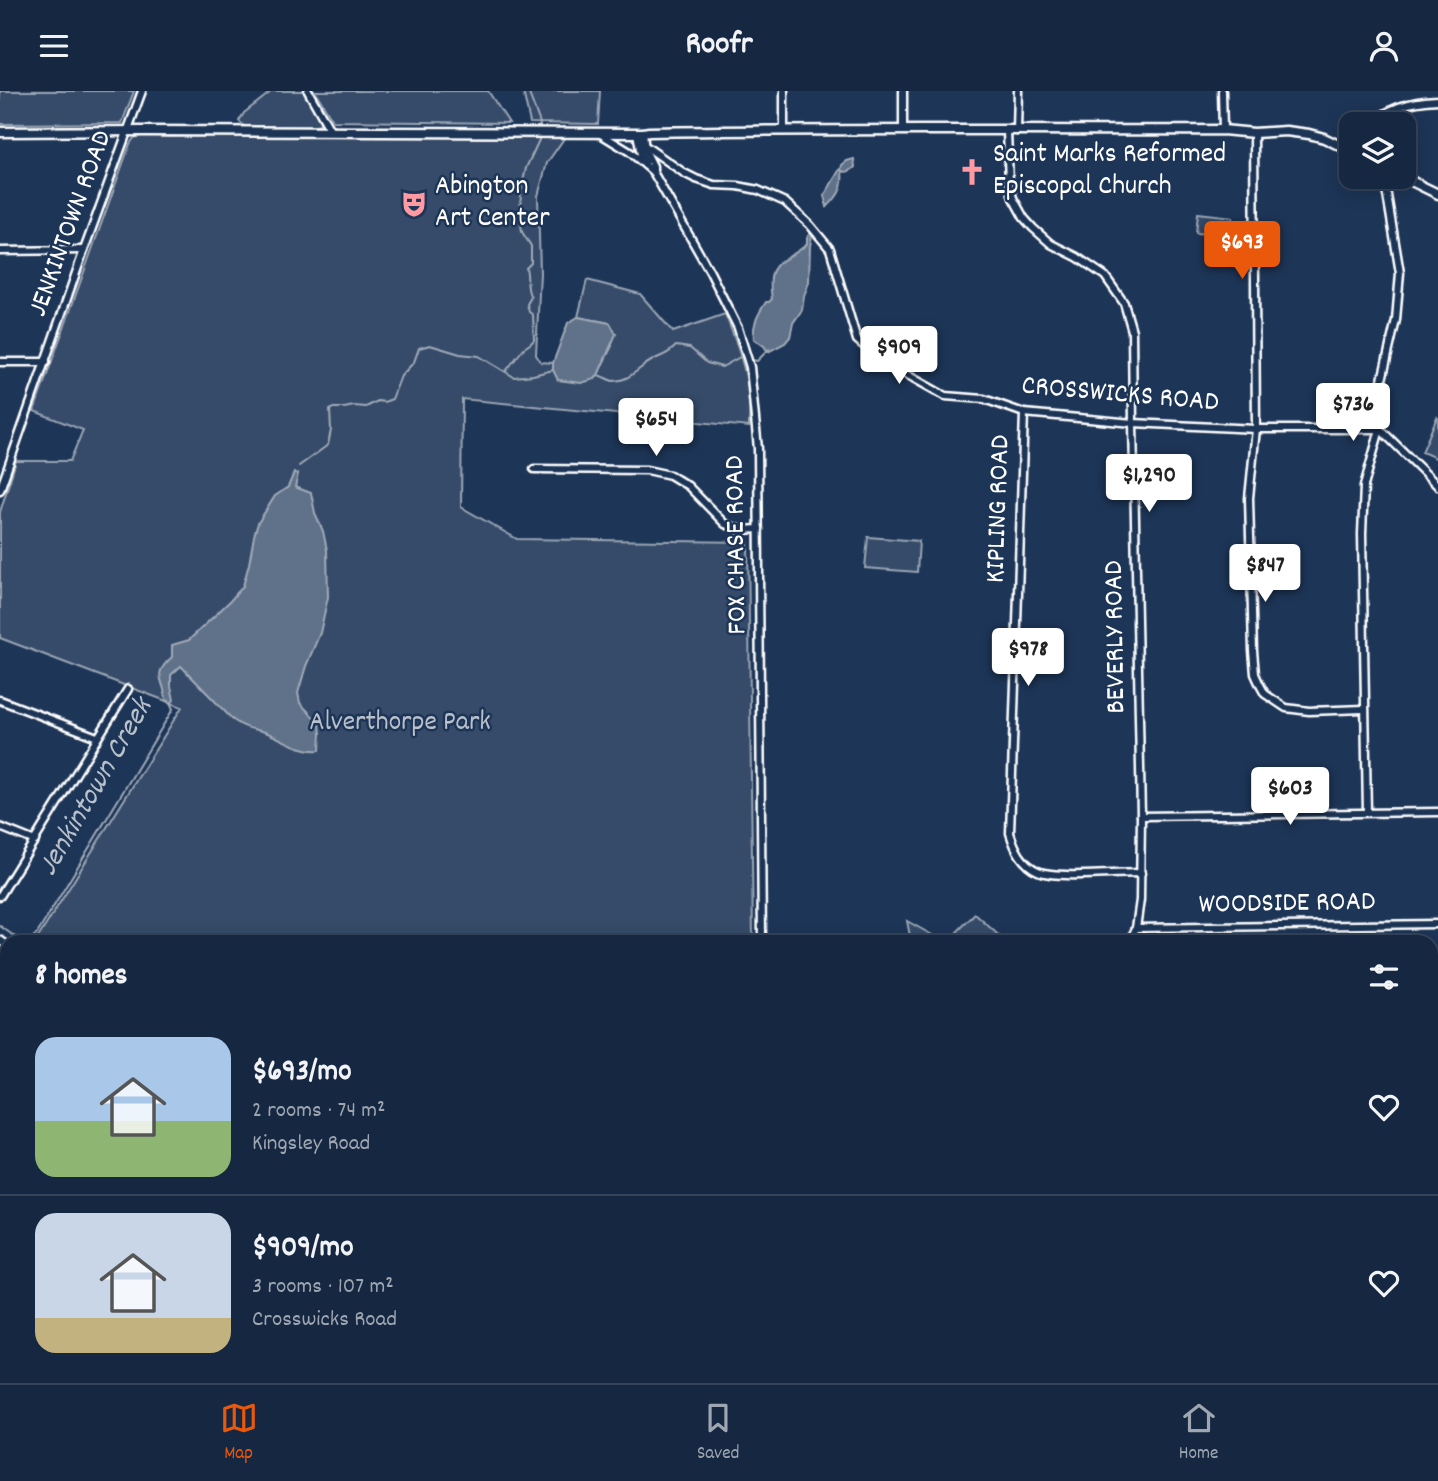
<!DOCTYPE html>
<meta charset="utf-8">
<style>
body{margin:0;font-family:Dekko,sans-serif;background:#23344c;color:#f1f3f6;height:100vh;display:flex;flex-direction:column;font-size:26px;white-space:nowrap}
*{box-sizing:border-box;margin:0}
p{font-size:23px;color:#9ea6b1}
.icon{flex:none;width:38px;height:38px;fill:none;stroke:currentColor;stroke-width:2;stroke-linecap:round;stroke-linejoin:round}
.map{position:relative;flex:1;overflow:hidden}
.details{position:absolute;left:0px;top:844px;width:1438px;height:450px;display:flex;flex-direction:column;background:#162841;border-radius:21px 21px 0 0;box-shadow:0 4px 18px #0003,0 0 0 2px #35445a}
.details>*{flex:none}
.tools{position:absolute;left:1339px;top:21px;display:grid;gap:14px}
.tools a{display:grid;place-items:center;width:77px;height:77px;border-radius:14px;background:#162841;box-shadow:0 4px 18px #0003,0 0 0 2px #35445a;font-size:35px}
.price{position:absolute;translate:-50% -60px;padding:0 16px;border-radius:7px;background:#fff;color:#222;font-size:23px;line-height:46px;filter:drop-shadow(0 2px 4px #0008)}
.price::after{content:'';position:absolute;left:50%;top:42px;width:21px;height:16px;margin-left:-10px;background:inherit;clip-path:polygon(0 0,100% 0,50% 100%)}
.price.on{background:#ea580c;color:#fff}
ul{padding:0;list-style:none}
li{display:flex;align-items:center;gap:21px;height:175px;padding:0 35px}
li+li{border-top:2px solid #35445a}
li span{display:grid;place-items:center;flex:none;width:196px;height:140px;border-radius:21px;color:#555}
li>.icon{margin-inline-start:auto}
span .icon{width:84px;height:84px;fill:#fffc;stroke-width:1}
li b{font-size:30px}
h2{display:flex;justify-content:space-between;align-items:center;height:84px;padding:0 35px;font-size:30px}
header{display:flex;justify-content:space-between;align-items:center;height:91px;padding:0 35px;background:#162841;font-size:32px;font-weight:700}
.tab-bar{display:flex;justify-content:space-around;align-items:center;height:98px;border-top:2px solid #35445a;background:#162841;font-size:19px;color:#9ea6b1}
.tab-bar a{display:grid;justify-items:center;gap:4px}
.tab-bar .on{color:#ea580c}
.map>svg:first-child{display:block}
</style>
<header><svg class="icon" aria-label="menu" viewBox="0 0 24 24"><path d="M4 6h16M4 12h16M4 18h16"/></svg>Roofr<svg class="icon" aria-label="person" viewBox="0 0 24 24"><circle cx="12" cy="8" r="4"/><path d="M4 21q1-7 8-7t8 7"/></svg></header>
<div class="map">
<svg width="1438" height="1292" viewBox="0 0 1438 1292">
<rect width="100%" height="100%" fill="#1d3557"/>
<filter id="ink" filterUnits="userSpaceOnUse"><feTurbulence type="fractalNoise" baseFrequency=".0143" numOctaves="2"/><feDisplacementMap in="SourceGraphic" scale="14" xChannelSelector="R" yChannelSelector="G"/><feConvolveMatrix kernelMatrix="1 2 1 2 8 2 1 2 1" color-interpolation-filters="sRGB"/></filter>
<g filter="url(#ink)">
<g fill="#2a4161">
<path d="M435 1286H719L717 1292H434Z"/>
<path d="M744 1286H1377V1292H742Z"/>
</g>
<g fill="#364b69" stroke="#9aa5b4" stroke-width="2">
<path d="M0 0H134L122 32 0 33Z"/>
<path d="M272 0H304L320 28V34L311 36H243V34L239 30 244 22Z"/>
<path d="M315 0H488L509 32 333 30Z"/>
<path d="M523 0H600L598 33 530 32Z"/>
<path d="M144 44 169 46 278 44 357 46H565L547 72 538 105 540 182 536 264 541 271 553 272V279L595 288 612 255 610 232 578 226 587 189 640 203 673 241 725 223C736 249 745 275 749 302 750 313 749 325 749 336L462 308 461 416 517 448 748 451 753 850H36L182 616 0 547V421L16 370H70L83 339 34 320 130 53 134 47Z"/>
<path d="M1198 122 1233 126 1231 144 1196 142Z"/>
<path d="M1437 326 1438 327V368L1422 361Z"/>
<path d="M868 446 919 450 917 481 865 477Z"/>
<path d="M975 823 1005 850H948Z"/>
<path d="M907 830 943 850H911Z"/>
<path d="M1438 1203V1292H1377V1286H1432V1206Z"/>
<path d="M16 1286H75L80 1292H31Z"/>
<rect x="269" y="1286" width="158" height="6"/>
</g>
<g fill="#617289" stroke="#a0aab8" stroke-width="2">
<path d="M854 68 855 76C851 80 847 82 842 80 844 96 839 105 827 116L824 105 840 78 841 79 842 74 847 70Z"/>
<path d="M810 142 812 144 810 155 809 191 804 205 802 219 793 232 790 246 785 252 768 261 764 255 754 248C752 234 758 223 766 211H769L772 208C765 166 784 174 807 153V147Z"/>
<path d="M578 226 610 232 616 243 599 282 595 288 581 292 558 289 553 279V272L568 232Z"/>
<path d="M294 382 298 383 295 396 311 402 315 422 323 440 327 459 328 506 320 542 306 575 298 602 300 612 320 633 321 643 320 659C299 661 284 648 265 641 251 637 246 638 233 629L181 575 171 584V595L174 609 171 612 166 610C165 587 150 586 172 566V554L189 549 230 510 243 495 249 473 254 445 258 432 275 405 288 396Z"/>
</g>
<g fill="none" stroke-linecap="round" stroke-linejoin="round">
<g stroke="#a0aab8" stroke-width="2">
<path d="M528 0 540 32 539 39"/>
<path d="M752 269 757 270 769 258"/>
<path d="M506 280 524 257 530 253 534 249 533 224 529 221 527 213 531 206C525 197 529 187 526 177L531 172V155L522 141 520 125 521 100 526 77 539 49V44"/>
<path d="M598 284C602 285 609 289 613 290 630 290 639 276 653 269 663 263 665 266 676 255L690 257 707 272 722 276 740 266 746 267"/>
<path d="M299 375 328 354 331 339 330 319 333 317H344L354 315 366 316 378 310 384 311 392 308 401 285 414 271 419 257 430 254 460 263 479 265 514 286 533 284 553 279"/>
<path d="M0 835 21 850 29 849 37 843 173 618 169 609"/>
<path d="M405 1292V1286"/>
<path d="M1438 1292V1290"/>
</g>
<defs>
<g id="minor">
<path d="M308 0 331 41"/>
<path d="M1222 0 1223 39"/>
<path d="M1372 33C1389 15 1414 10 1438 9"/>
<path d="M784 38V0"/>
<path d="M903 38V0"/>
<path d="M1007 40 1009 92 1013 107 1024 127 1033 137 1051 153 1077 166 1105 185 1124 212 1132 240 1133 332 1141 725 1140 809 1136 837 1130 850"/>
<path d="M1017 40 1018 0"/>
<path d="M599 42 630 61 653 81 710 181 738 237 750 276 758 358 762 850"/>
<path d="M637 42 641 64 645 71"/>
<path d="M643 42 645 59 653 75V81"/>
<path d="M1254 42 1256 338 1249 407 1253 560 1255 583 1260 594 1265 603 1286 617 1309 620 1364 618"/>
<path d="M644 54 684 82 696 88 714 94 738 95 758 99 785 111 810 134 830 158 857 249 881 269 945 305 984 308 1024 322 1133 332 1256 338H1380L1438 395"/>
<path d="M0 160 84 159"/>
<path d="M0 271H46"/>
<path d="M1024 322 1010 742C1015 758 1022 773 1038 780 1055 788 1119 782 1141 782"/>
<path d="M534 378 647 379 670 384 688 395 725 433 741 439 759 438"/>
<path d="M0 399 84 159 142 0"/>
<path d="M0 609 97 646"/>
<path d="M1367 721 1362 443 1364 395 1380 338 1382 289 1396 229 1400 182 1384 86"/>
<path d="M1141 725 1438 721"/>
<path d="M0 736 35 750"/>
<path d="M0 805 128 598"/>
<path d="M1136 837 1438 833"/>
<path d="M0 849 7 854"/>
<path d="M1432 913 1438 901"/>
<path d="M0 999 7 1002"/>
<path d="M1432 1022 1438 1023"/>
<path d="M0 1084 7 1087"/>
<path d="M0 1186 7 1170"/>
<path d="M0 1210 7 1213"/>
<path d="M192 1286 206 1292"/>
<path d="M231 1292V1286"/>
<path d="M730 1292 731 1286"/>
</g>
<g id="tertiary">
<path d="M0 41 144 40 643 42 649 41C840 37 1032 40 1223 39L1254 42 1286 40 1309 43 1324 47 1351 60"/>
<path d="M1403 86 1438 103"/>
</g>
</defs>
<use href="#minor" stroke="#fff" stroke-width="11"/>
<use href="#tertiary" stroke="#fff" stroke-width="13"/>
<use href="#minor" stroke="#1d3557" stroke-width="6"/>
<use href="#tertiary" stroke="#1d3557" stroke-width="8"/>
</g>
</g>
<defs>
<symbol id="church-bare" viewBox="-9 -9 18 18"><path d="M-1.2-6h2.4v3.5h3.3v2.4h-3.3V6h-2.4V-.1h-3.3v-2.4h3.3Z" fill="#ff9aa2" stroke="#1d3557" stroke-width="2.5" paint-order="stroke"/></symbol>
<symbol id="theatre-bare" viewBox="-9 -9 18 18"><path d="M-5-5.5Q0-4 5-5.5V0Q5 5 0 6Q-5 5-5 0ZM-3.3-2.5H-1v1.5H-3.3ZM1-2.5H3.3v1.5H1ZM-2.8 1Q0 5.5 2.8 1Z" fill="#ff9aa2" stroke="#1d3557" stroke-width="2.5" paint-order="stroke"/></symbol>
</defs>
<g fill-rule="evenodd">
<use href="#church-bare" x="953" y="62" width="38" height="38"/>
<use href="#theatre-bare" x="395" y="94" width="38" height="38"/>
</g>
<g text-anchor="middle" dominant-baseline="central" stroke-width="5" stroke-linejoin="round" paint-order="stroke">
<g font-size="28" fill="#fff" stroke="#1d3557" text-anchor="start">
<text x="993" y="65">Saint Marks Reformed<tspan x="993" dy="32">Episcopal Church</tspan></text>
<text x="435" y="97">Abington<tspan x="435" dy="32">Art Center</tspan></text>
</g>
<g font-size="28" fill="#fff" stroke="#1d3557">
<text transform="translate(72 133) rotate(-70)">JENKINTOWN ROAD</text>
<text transform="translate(1120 305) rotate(5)">CROSSWICKS ROAD</text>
<text transform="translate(1000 418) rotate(-88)">KIPLING ROAD</text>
<text transform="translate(738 454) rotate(-91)">FOX CHASE ROAD</text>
<text transform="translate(1117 546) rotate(-91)">BEVERLY ROAD</text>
<text transform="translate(1287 814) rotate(-1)">WOODSIDE ROAD</text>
</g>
<g font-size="28" fill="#b9c0ca" stroke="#1d3557">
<text x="400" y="633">Alverthorpe Park</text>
</g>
<g font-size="30" font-style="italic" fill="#b8c0ca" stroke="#1d3557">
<text transform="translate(97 697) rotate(-60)">Jenkintown Creek</text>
</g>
</g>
</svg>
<div class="tools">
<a><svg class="icon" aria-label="layers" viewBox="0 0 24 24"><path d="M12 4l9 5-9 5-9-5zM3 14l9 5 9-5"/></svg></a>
</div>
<b class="price on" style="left:1242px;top:190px">$693</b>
<b class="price" style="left:899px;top:295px">$909</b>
<b class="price" style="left:1353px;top:352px">$736</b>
<b class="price" style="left:656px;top:367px">$654</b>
<b class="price" style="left:1149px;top:423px">$1,290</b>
<b class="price" style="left:1265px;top:513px">$847</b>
<b class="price" style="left:1028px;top:597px">$978</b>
<b class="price" style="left:1290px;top:736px">$603</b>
<section class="details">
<h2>8 homes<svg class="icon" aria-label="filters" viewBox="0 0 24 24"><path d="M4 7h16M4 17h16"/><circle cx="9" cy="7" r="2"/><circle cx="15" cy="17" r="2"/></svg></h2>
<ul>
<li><span style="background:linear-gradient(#a9c7e8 60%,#8fb573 0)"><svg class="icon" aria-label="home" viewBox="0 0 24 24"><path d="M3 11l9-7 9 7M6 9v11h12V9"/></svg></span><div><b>$693/mo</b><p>2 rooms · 74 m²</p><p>Kingsley Road</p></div><svg class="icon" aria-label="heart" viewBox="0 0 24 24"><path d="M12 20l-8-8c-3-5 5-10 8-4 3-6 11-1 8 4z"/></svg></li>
<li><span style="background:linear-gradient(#c9d6e8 75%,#c2b280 0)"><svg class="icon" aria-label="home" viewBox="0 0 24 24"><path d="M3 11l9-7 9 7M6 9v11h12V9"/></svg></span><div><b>$909/mo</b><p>3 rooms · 107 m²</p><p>Crosswicks Road</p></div><svg class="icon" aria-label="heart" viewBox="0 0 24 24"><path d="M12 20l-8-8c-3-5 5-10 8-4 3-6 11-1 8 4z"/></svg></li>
</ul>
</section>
</div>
<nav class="tab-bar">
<a class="on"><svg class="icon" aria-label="map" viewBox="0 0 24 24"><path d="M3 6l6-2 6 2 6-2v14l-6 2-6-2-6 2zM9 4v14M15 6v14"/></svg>Map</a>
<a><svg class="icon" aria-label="saved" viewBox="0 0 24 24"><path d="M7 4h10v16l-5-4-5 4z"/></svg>Saved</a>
<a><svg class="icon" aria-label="home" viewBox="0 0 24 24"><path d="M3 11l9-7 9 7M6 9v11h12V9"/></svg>Home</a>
</nav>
